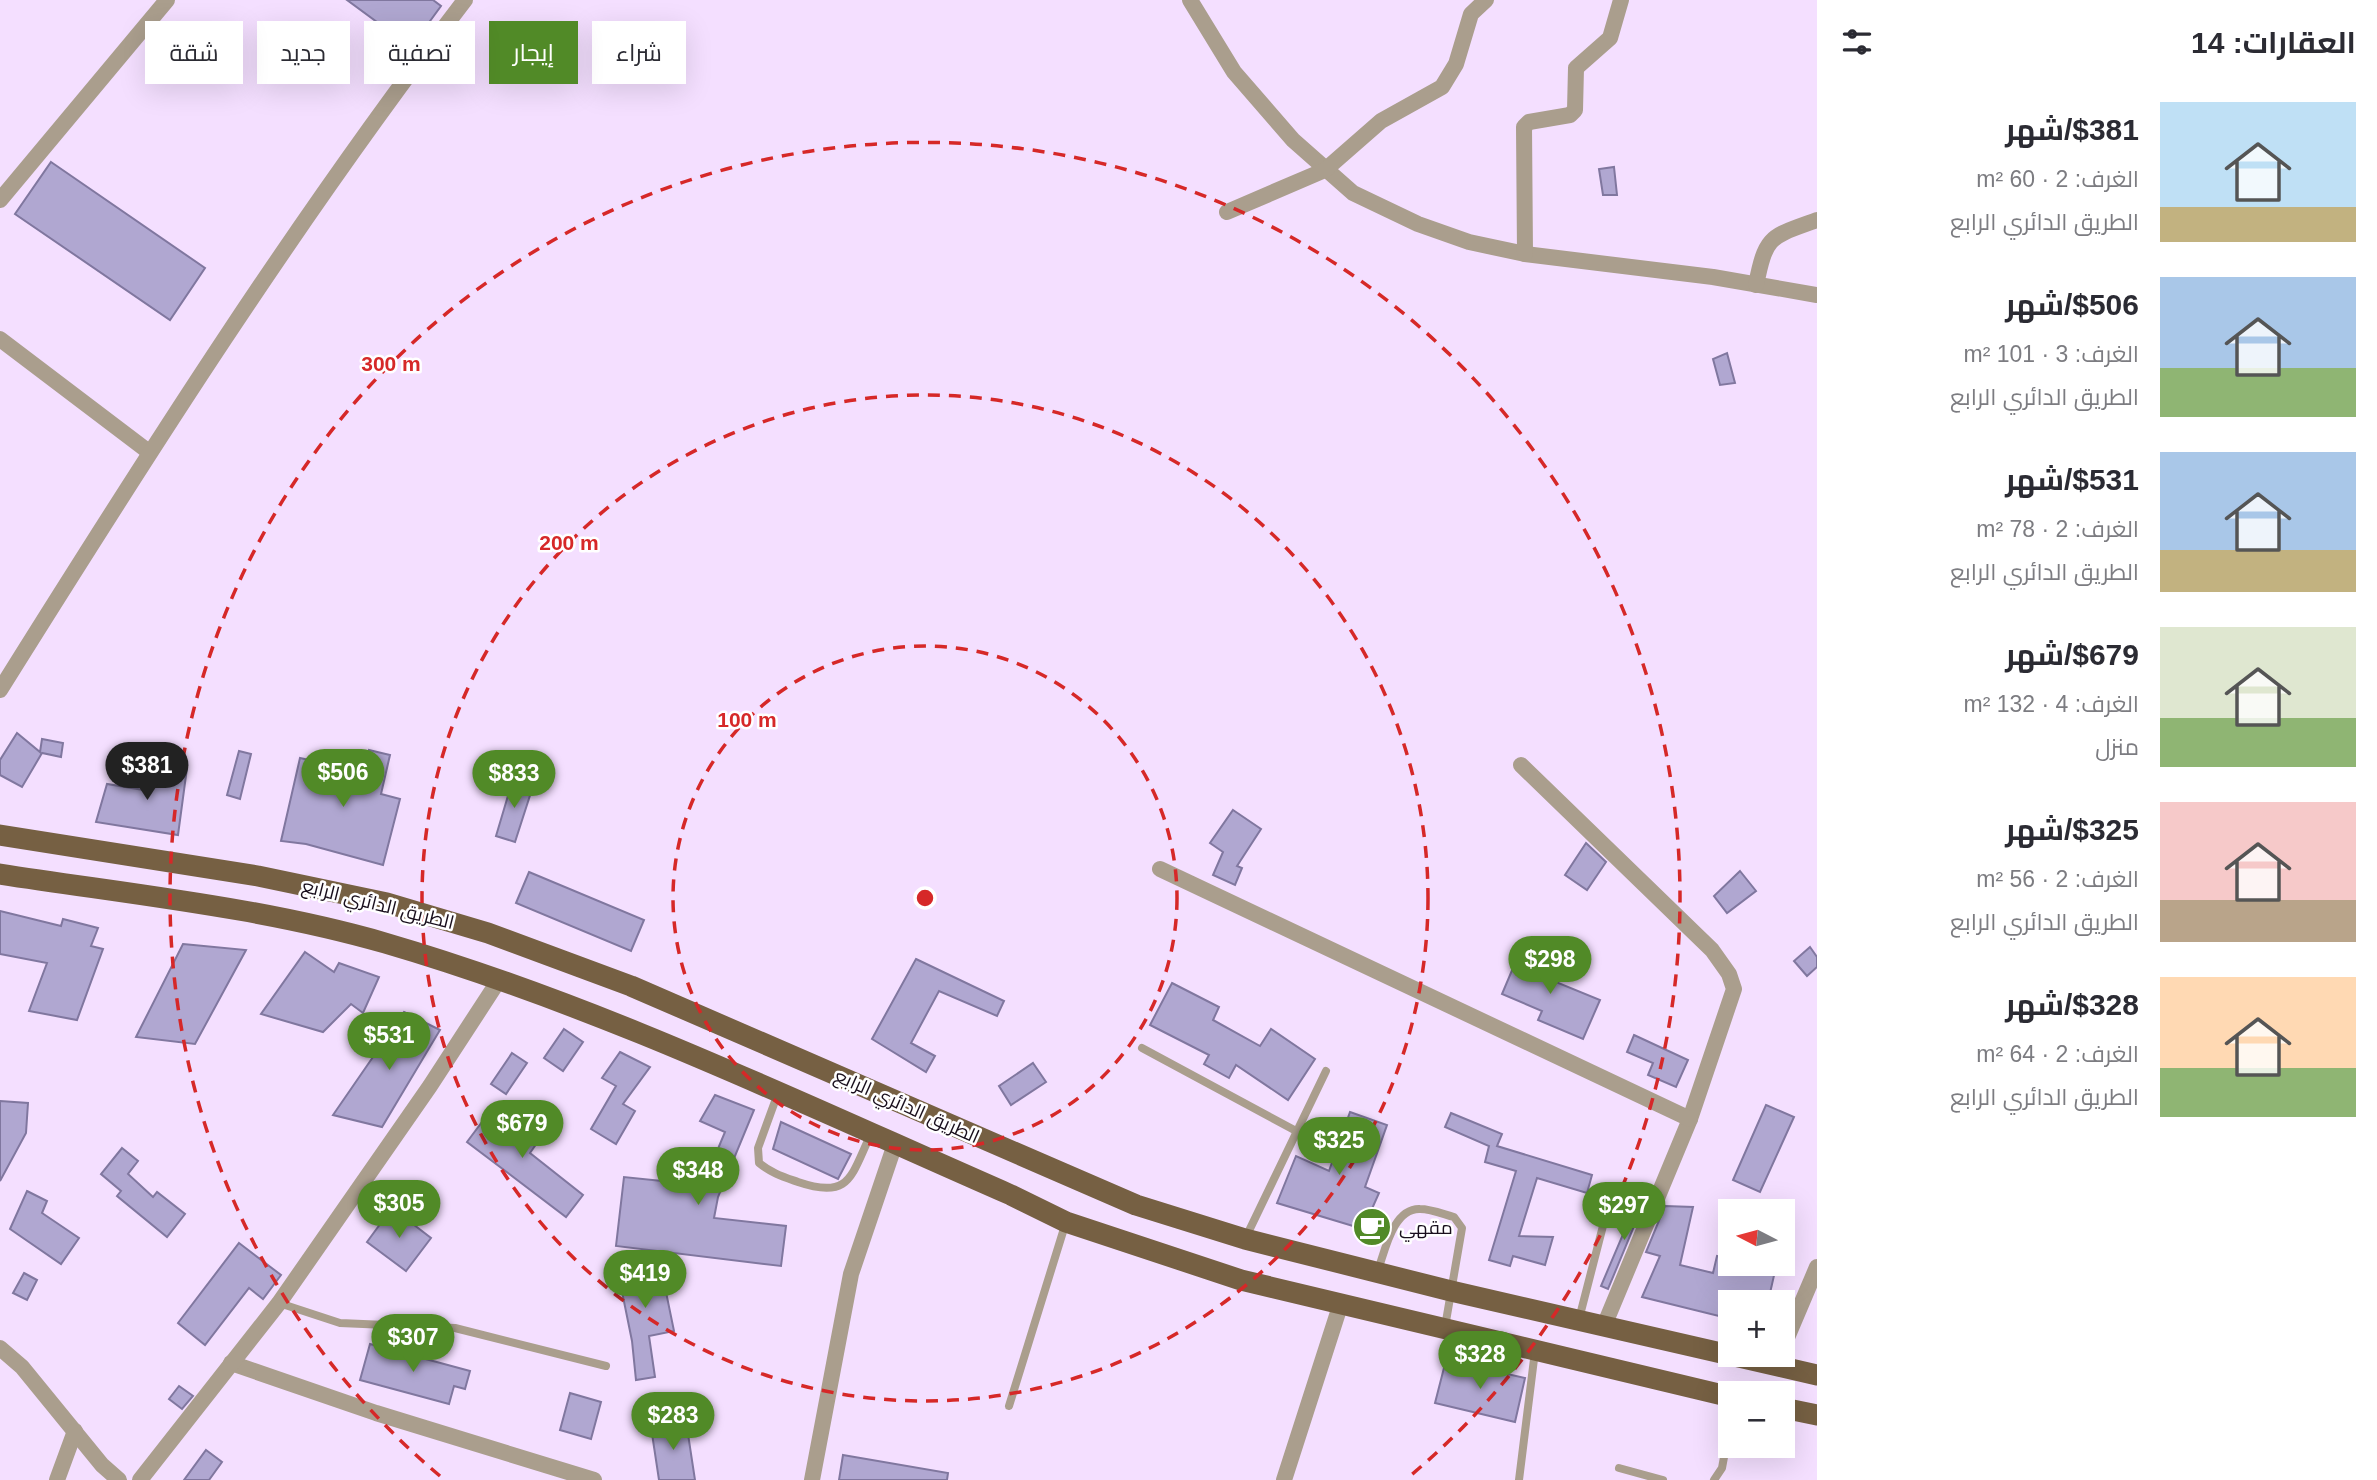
<!DOCTYPE html>
<html lang="ar">
<meta charset="utf-8">
<style>
body{margin:0;font-family:Helvetica,Cairo,sans-serif;background:#f2f2f3;color:#2b2b33;direction:rtl;height:100vh;display:flex;flex-direction:column;font-size:26px;white-space:nowrap}
*{box-sizing:border-box;margin:0}
p{font-size:23px;color:#7c7c81}
.icon{flex:none;width:38px;height:38px;fill:none;stroke:currentColor;stroke-width:2;stroke-linecap:round;stroke-linejoin:round}
.map{position:relative;flex:1;overflow:hidden;direction:ltr}
.sheet{display:flex;flex-direction:column;background:#fff;width:560px}
.sheet>*{flex:none}
.guide{position:absolute;left:21px;top:21px;width:665px;height:63px;direction:rtl;display:flex;gap:14px}
.needle{width:46px;rotate:276deg}
.fabs{position:absolute;left:1718px;top:1199px;display:grid;gap:14px}
.fabs a{display:grid;place-items:center;width:77px;height:77px;border-radius:0px;background:#fff;box-shadow:0 7px 28px #0002;font-size:35px}
.price{position:absolute;translate:-50% -60px;padding:0 16px;border-radius:24px;background:#518a27;color:#fff;font-size:23px;line-height:46px;filter:drop-shadow(0 2px 4px #0008)}
.price::after{content:'';position:absolute;left:50%;top:42px;width:21px;height:16px;margin-left:-10px;background:inherit;clip-path:polygon(0 0,100% 0,50% 100%)}
.price.on{background:#222;color:#fff}
ul{padding:0;list-style:none}
li{display:flex;align-items:center;gap:21px;height:175px;padding:0 21px}
li span{display:grid;place-items:center;flex:none;width:196px;height:140px;border-radius:0px;color:#555}
li>.icon{margin-inline-start:auto}
span .icon{width:84px;height:84px;fill:#fffc;stroke-width:1}
li b{font-size:30px}
h2{display:flex;justify-content:space-between;align-items:center;height:84px;padding:0 21px;font-size:30px}
.tag{padding:0 24px;border-radius:0px;background:#fff;box-shadow:0 7px 28px #0002;font-size:24px;line-height:63px}
.tag.on{background:#518a27;color:#fff}
main{display:flex;flex:1;min-height:0}
.map>svg:first-child{display:block}
</style>
<main>
<section class="sheet">
<h2>العقارات: 14<svg class="icon" aria-label="filters" viewBox="0 0 24 24"><path d="M4 7h16M4 17h16"/><circle cx="9" cy="7" r="2"/><circle cx="15" cy="17" r="2"/></svg></h2>
<ul>
<li><span style="background:linear-gradient(#bfe0f5 75%,#c2b280 0)"><svg class="icon" aria-label="home" viewBox="0 0 24 24"><path d="M3 11l9-7 9 7M6 9v11h12V9"/></svg></span><div><b>$381/شهر</b><p>الغرف: 2 · 60 m²</p><p>الطريق الدائري الرابع</p></div></li>
<li><span style="background:linear-gradient(#a9c7e8 65%,#8fb573 0)"><svg class="icon" aria-label="home" viewBox="0 0 24 24"><path d="M3 11l9-7 9 7M6 9v11h12V9"/></svg></span><div><b>$506/شهر</b><p>الغرف: 3 · 101 m²</p><p>الطريق الدائري الرابع</p></div></li>
<li><span style="background:linear-gradient(#a9c7e8 70%,#c2b280 0)"><svg class="icon" aria-label="home" viewBox="0 0 24 24"><path d="M3 11l9-7 9 7M6 9v11h12V9"/></svg></span><div><b>$531/شهر</b><p>الغرف: 2 · 78 m²</p><p>الطريق الدائري الرابع</p></div></li>
<li><span style="background:linear-gradient(#dfe7d0 65%,#8fb573 0)"><svg class="icon" aria-label="home" viewBox="0 0 24 24"><path d="M3 11l9-7 9 7M6 9v11h12V9"/></svg></span><div><b>$679/شهر</b><p>الغرف: 4 · 132 m²</p><p>منزل</p></div></li>
<li><span style="background:linear-gradient(#f6c9c9 70%,#b9a48a 0)"><svg class="icon" aria-label="home" viewBox="0 0 24 24"><path d="M3 11l9-7 9 7M6 9v11h12V9"/></svg></span><div><b>$325/شهر</b><p>الغرف: 2 · 56 m²</p><p>الطريق الدائري الرابع</p></div></li>
<li><span style="background:linear-gradient(#ffd9b3 65%,#8fb573 0)"><svg class="icon" aria-label="home" viewBox="0 0 24 24"><path d="M3 11l9-7 9 7M6 9v11h12V9"/></svg></span><div><b>$328/شهر</b><p>الغرف: 2 · 64 m²</p><p>الطريق الدائري الرابع</p></div></li>
</ul>
</section>
<div class="map">
<svg width="1817" height="1480" viewBox="0 0 1817 1480">
<rect width="100%" height="100%" fill="#f4dfff"/>
<g fill="#b0a7d1" stroke="#80779f" stroke-width="2">
<path d="M347 0H433L441 6 411 47Z"/>
<path d="M51 162 205 268 170 320 15 214Z"/>
<path d="M1614 167 1617 195H1603L1599 169Z"/>
<path d="M1727 353 1735 383 1720 385 1713 359Z"/>
<path d="M17 733 40 752 42 739 63 743 61 757 42 753 22 787 0 775V760Z"/>
<path d="M369 750 390 755 381 794 400 799 383 865 306 844 281 841 300 758 363 772Z"/>
<path d="M239 751 251 754 240 799 227 795Z"/>
<path d="M149 762 187 768 178 835 96 822 107 784 144 790Z"/>
<path d="M513 779 533 786 515 842 496 836Z"/>
<path d="M1233 810 1261 829 1237 866 1242 868 1235 885 1213 875 1223 852 1210 843Z"/>
<path d="M1586 843 1606 862 1587 890 1565 875Z"/>
<path d="M1740 871 1756 891 1727 913 1714 896Z"/>
<path d="M529 872 644 920 631 951 516 903Z"/>
<path d="M0 911 61 926 63 919 98 928 91 946 103 949 77 1020 29 1011 47 963 0 954Z"/>
<path d="M183 944 246 950 195 1044 136 1037Z"/>
<path d="M1810 947 1817 957V967L1807 976 1794 961Z"/>
<path d="M1521 949 1553 963 1546 978 1600 1000 1583 1039 1538 1020 1542 1011 1502 994Z"/>
<path d="M305 952 334 972 339 963 379 977 363 1013 351 1004 323 1032 261 1014Z"/>
<path d="M916 959 1004 1001 997 1016 939 991 911 1043 935 1056 926 1072 872 1039Z"/>
<path d="M1172 983 1219 1007 1213 1020 1260 1046 1271 1029 1315 1059 1288 1100 1236 1065 1229 1078 1204 1064 1209 1055 1150 1025Z"/>
<path d="M404 1012 440 1030 382 1127 333 1115Z"/>
<path d="M564 1029 583 1042 563 1071 544 1058Z"/>
<path d="M1634 1035 1688 1060 1676 1087 1648 1075 1653 1063 1627 1052Z"/>
<path d="M620 1052 650 1067 623 1104 635 1111 616 1144 591 1129 616 1086 602 1078Z"/>
<path d="M512 1053 527 1063 506 1094 491 1084Z"/>
<path d="M1033 1063 1046 1082 1011 1105 999 1086Z"/>
<path d="M715 1095 754 1110 718 1197 714 1218 786 1226 781 1266 616 1246 624 1177 662 1181 700 1192 725 1132 700 1121Z"/>
<path d="M0 1101 28 1103 26 1133 0 1181Z"/>
<path d="M1766 1105 1794 1117 1760 1192 1733 1180Z"/>
<path d="M494 1106 539 1140 530 1153 583 1195 566 1217 467 1142Z"/>
<path d="M1350 1112 1387 1125 1365 1187 1379 1193 1363 1229 1277 1203 1296 1156 1329 1171Z"/>
<path d="M1451 1113 1502 1134 1497 1146 1592 1175 1587 1193 1537 1178 1519 1236 1553 1237 1545 1265 1513 1256 1510 1266 1489 1260 1516 1171 1485 1162 1489 1146 1445 1127Z"/>
<path d="M781 1122 851 1154 838 1179 773 1149Z"/>
<path d="M122 1148 138 1161 128 1174 153 1197 157 1192 185 1214 167 1237 117 1196 121 1191 101 1174Z"/>
<path d="M27 1191 47 1201 42 1213 79 1238 61 1264 10 1229Z"/>
<path d="M1641 1192 1647 1195 1608 1289 1601 1286Z"/>
<path d="M1665 1206 1693 1207 1680 1265 1713 1273 1717 1256 1731 1259V1264H1746L1775 1271 1768 1302H1731V1319L1642 1297 1660 1256 1646 1252Z"/>
<path d="M392 1208 431 1238 406 1271 367 1242Z"/>
<path d="M239 1243 281 1275 263 1299 249 1288 205 1345 178 1323Z"/>
<path d="M659 1258 674 1331 649 1336 655 1377 636 1380 632 1341 617 1267Z"/>
<path d="M24 1273 37 1280 27 1300 13 1293Z"/>
<path d="M370 1344 470 1371 465 1389 454 1386 449 1404 360 1380Z"/>
<path d="M1446 1360 1525 1378 1515 1422 1435 1403Z"/>
<path d="M179 1386 193 1396 182 1409 169 1399Z"/>
<path d="M570 1393 601 1402 591 1439 560 1430Z"/>
<path d="M686 1421 695 1480H659L651 1427Z"/>
<path d="M206 1450 222 1462 209 1480H184Z"/>
<path d="M843 1455 948 1473 947 1480H839Z"/>
</g>
<g fill="none" stroke-linecap="round" stroke-linejoin="round">
<g stroke="#aa9e8d" stroke-width="8">
<path d="M1142 1048 1298 1132"/>
<path d="M778 1093 758 1148 759 1163C771 1173 784 1177 798 1182 851 1200 851 1175 871 1134"/>
<path d="M1246 1237 1326 1071"/>
<path d="M1378 1270C1385 1251 1393 1208 1420 1209 1431 1209 1443 1214 1454 1217L1462 1228 1445 1327"/>
<path d="M279 1303 340 1323 455 1328 606 1366"/>
<path d="M1579 1319 1604 1222"/>
<path d="M1009 1406 1066 1222"/>
<path d="M1619 1468 1663 1480"/>
<path d="M1519 1480 1535 1351"/>
<path d="M1714 1480 1722 1468 1731 1419"/>
</g>
<g stroke="#aa9e8d" stroke-width="16">
<path d="M1190 0 1234 72 1293 140 1353 193 1418 224 1469 242 1525 254 1713 277 1817 295"/>
<path d="M0 200 167 0"/>
<path d="M1227 212 1325 170 1381 121 1442 87 1456 64 1471 14 1486 0"/>
<path d="M1525 254 1524 127 1529 122 1570 115 1575 110 1576 68 1610 38 1621 0"/>
<path d="M1756 285C1766 235 1770 237 1817 220"/>
<path d="M0 339 149 452"/>
<path d="M0 690C147 455 296 220 465 0"/>
<path d="M1521 765 1712 950 1729 974 1734 989 1690 1119 1604 1326"/>
<path d="M1160 869 1690 1119"/>
<path d="M1783 1347 1817 1267"/>
<path d="M0 1348 22 1367 102 1465 119 1480"/>
<path d="M231 1363 376 1413 594 1480"/>
<path d="M57 1480 75 1431"/>
<path d="M140 1480 279 1303 430 1086 499 980"/>
<path d="M812 1480 851 1274 895 1144"/>
<path d="M1284 1480 1341 1303"/>
</g>
<g stroke="#766043" stroke-width="21">
<path d="M0 835 258 876 387 903 488 933 631 986 1136 1205 1245 1239 1451 1291 1817 1375"/>
<path d="M0 874C128 894 260 907 385 943 601 1006 805 1105 1011 1195L1066 1222 1241 1280 1731 1397"/>
<path d="M1783 1408 1817 1415"/>
</g>
</g>
<g fill="none" stroke="#d62828" stroke-width="3.5" stroke-dasharray="12 9">
<circle cx="925" cy="898" r="252"/>
<circle cx="925" cy="898" r="503"/>
<path d="M440 1476A755 755 0 1 1 1410 1476"/>
</g>
<defs>
<symbol id="cafe-disc" viewBox="-11 -11 22 22"><circle r="9.5" fill="#518a27" stroke="#fff"/><path d="M-5.5-4.5H6V0H3Q3 3.5 0 3.5H-2.5Q-5.5 3.5-5.5 0ZM3-3.2v2h1.7v-2ZM-6 4.5H4V6H-6Z" fill="#fff"/></symbol>
</defs>
<g fill-rule="evenodd">
<use href="#cafe-disc" x="1350" y="1205" width="44" height="44"/>
</g>
<g text-anchor="middle" dominant-baseline="central" stroke-width="5" stroke-linejoin="round" paint-order="stroke">
<g font-size="19" fill="#180e1c" stroke="#fff">
<text transform="translate(378 904) rotate(14)">الطريق الدائري الرابع</text>
<text transform="translate(907 1106) rotate(24)">الطريق الدائري الرابع</text>
</g>
<g font-size="19" fill="#180e1c" stroke="#fff" text-anchor="start">
<text x="1399" y="1227">مقهي</text>
</g>
</g>
<circle cx="925" cy="898" r="10" fill="#d62828" stroke="#fff" stroke-width="3.5"/>
<g font-size="21" text-anchor="middle" font-weight="bold" fill="#d62828" stroke="#fff" stroke-width="5" stroke-linejoin="round" paint-order="stroke">
<text x="391" y="371">300 m</text>
<text x="569" y="550">200 m</text>
<text x="747" y="727">100 m</text>
</g>
</svg>
<div class="fabs">
<a><svg class="needle" viewBox="-14 -14 28 28"><path d="M0-13l5 13h-10z" fill="#e53935"/><path d="M0 13l5-13h-10z" fill="#7c7c81"/></svg></a>
<a>+</a>
<a>−</a>
</div>
<b class="price on" style="left:147px;top:802px">$381</b>
<b class="price" style="left:343px;top:809px">$506</b>
<b class="price" style="left:514px;top:810px">$833</b>
<b class="price" style="left:1550px;top:996px">$298</b>
<b class="price" style="left:389px;top:1072px">$531</b>
<b class="price" style="left:522px;top:1160px">$679</b>
<b class="price" style="left:1339px;top:1177px">$325</b>
<b class="price" style="left:698px;top:1207px">$348</b>
<b class="price" style="left:399px;top:1240px">$305</b>
<b class="price" style="left:1624px;top:1242px">$297</b>
<b class="price" style="left:645px;top:1310px">$419</b>
<b class="price" style="left:413px;top:1374px">$307</b>
<b class="price" style="left:1480px;top:1391px">$328</b>
<b class="price" style="left:673px;top:1452px">$283</b>
<div class="guide">
<a class="tag">شراء</a>
<a class="tag on">إيجار</a>
<a class="tag">تصفية</a>
<a class="tag">جديد</a>
<a class="tag">شقة</a>
</div>
</div>
</main>
